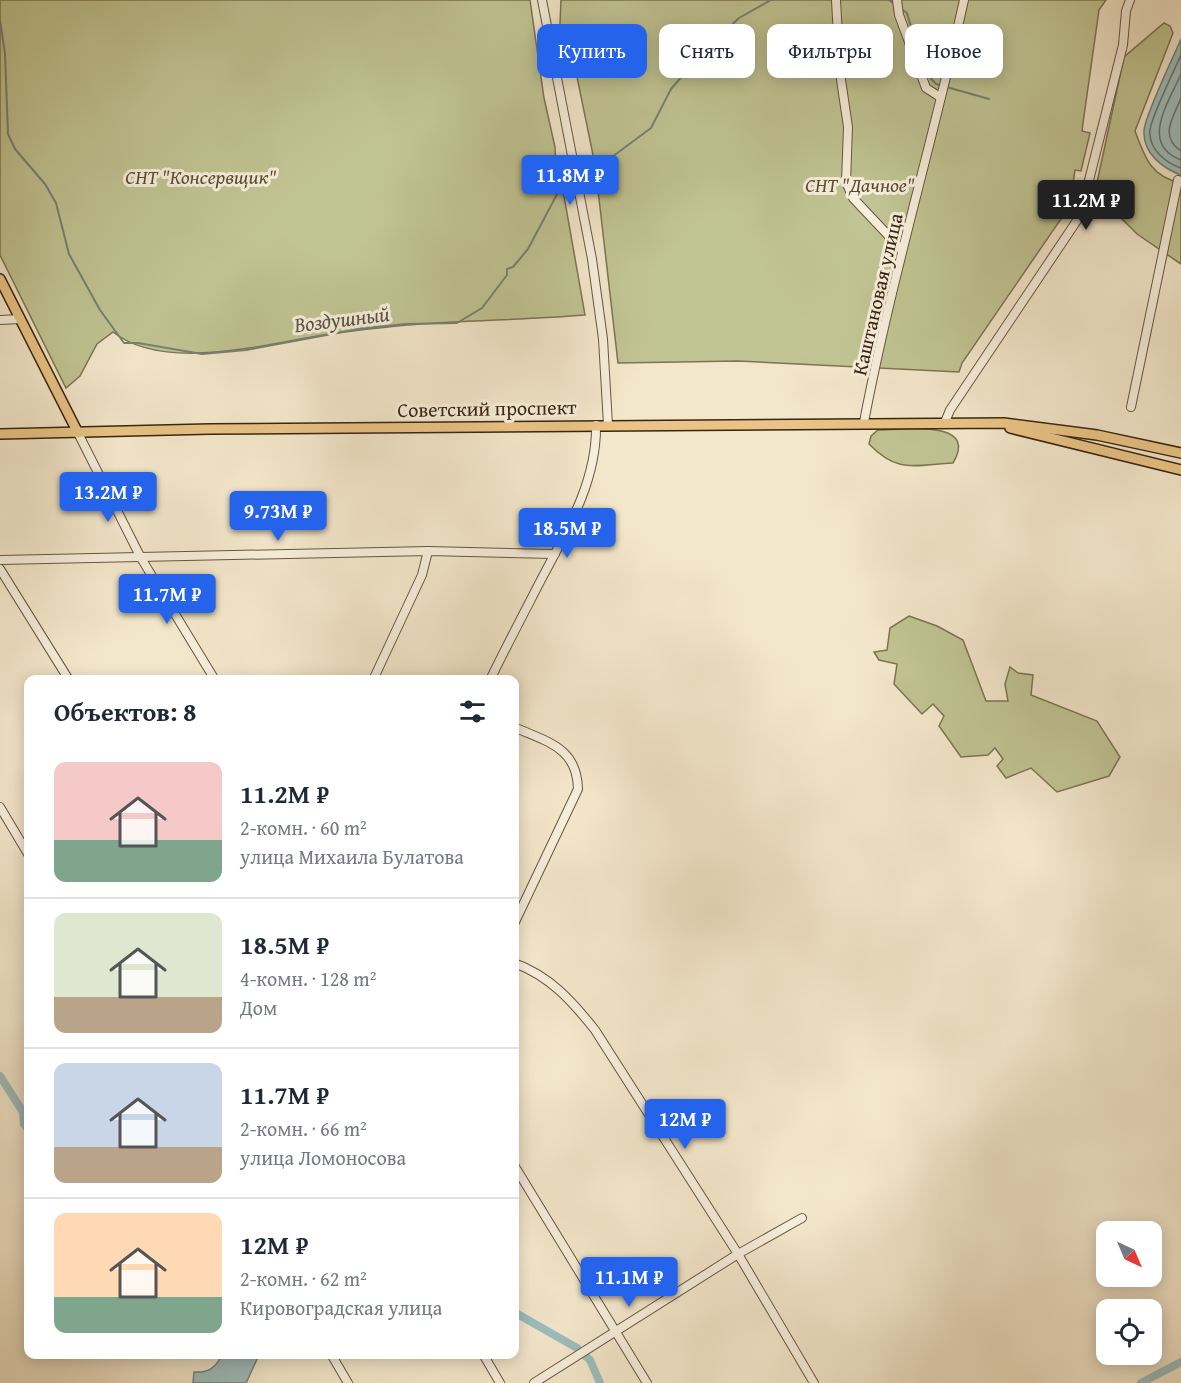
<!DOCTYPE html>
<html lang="ru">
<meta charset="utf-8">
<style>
body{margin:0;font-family:"Gentium Book Plus",serif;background:#f2f2f3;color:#1f2937;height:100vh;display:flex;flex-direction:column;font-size:22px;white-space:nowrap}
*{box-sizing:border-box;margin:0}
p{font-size:20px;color:#747a83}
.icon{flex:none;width:33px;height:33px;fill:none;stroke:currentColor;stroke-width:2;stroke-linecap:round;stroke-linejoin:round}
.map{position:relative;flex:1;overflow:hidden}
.sheet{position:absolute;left:24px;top:675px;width:495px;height:684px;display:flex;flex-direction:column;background:#fff;border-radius:12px;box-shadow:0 3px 15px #0003}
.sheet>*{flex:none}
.hud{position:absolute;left:537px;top:24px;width:554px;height:54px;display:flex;gap:12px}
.needle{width:39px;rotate:136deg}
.fabs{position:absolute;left:1096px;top:1221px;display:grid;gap:12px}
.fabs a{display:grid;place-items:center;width:66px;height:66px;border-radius:12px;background:#fff;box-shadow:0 3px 15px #0003;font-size:30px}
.price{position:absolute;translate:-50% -51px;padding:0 14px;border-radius:6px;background:#2563eb;color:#fff;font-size:20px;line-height:39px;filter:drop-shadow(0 2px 3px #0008)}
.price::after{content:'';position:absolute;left:50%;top:36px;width:18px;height:14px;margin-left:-9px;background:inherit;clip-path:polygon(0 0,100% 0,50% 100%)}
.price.current{background:#222;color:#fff}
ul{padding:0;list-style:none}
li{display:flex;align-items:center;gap:18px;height:150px;padding:0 30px}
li+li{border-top:2px solid #e0e1e3}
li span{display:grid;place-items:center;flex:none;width:168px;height:120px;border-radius:12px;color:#555}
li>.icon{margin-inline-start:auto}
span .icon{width:72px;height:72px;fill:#fffc;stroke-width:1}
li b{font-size:26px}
h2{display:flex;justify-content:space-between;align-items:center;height:72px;padding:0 30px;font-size:26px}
.pill{padding:0 21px;border-radius:12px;background:#fff;box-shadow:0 3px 15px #0003;font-size:21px;line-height:54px}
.pill.current{background:#2563eb;color:#fff}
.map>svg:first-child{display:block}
</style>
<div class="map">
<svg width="1181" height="1383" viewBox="0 0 1181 1383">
<rect width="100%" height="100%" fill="#f3e7cb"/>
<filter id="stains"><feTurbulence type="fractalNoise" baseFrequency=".00333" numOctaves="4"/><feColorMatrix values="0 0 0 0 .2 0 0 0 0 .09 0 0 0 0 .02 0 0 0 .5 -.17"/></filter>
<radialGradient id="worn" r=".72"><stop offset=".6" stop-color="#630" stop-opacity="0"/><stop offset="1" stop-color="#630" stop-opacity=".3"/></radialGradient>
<g fill="#c1c493" stroke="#7c7452" stroke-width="1.5">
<path d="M0 0H530L544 98 555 147 556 176 564 196 585 315C526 320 466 320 407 325 377 328 347 331 317 336 259 346 162 371 113 332L97 344 80 376 66 388 0 255Z"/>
<path d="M561 0H1106L1099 10 1083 123 1082 131 1090 133 1081 171 1075 170 1071 198 1063 216 962 363 959 372 738 361 618 363 596 173 599 167 593 155 576 72 571 66 560 24Z"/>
<path d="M1164 23 1170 26 1173 33 1135 131C1145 158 1151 177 1181 183V264L1137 234 1095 192 1124 57Z"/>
<path d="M878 430C901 430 980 418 953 463 914 465 898 474 869 444L871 436Z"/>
<path d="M909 616 937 626 963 640 986 701H1008L1005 684 1010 667 1018 673 1033 675 1031 695 1097 721 1120 757 1109 776 1057 792 1031 768 1006 778 997 766 1003 759 995 748 988 755 961 757 939 726 944 716 933 704 922 714 894 684 897 664 879 660 874 652 887 650 890 628Z"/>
</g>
<g fill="#9ebebf" stroke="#758179" stroke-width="1.5">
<path d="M1181 39V175C1162 168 1143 153 1144 131 1144 117 1174 56 1181 39Z"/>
<path d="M223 1354 259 1355 246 1383H193L194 1372C209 1373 215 1368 223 1354Z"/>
</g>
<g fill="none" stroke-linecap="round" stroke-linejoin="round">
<g stroke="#6b7268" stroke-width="1.5">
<path d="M1181 55C1174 71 1152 115 1150 130 1148 149 1166 163 1181 168"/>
<path d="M1181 74C1169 102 1139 144 1181 160"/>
<path d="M1181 98C1173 118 1159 136 1181 151"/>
</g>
<g stroke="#758179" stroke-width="2">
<path d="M889 0 896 5"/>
<path d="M900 8 907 13 924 71 936 84 989 99"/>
<path d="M0 20 5 54 8 134 15 149 45 184 56 203 69 254 100 310 124 343H138L202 354 246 350 359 329 405 324 457 323 482 308 507 275V269L513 267 528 249 564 181 612 157 651 128 671 89 703 52 739 18 771 0"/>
</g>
<g stroke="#9ebebf" stroke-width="8">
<path d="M0 1076 23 1112 24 1124 28 1129"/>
<path d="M514 1312 577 1348"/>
<path d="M583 1354 590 1360 600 1383"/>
<path d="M1141 1383 1181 1362"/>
</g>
<defs>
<g id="minor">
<path d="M542 0 592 259 603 339 608 425"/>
<path d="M836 0 840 73 848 127 846 182 853 198 902 250"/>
<path d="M897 0 899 15 926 88 940 97"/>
<path d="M0 320 20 319"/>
<path d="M1131 407 1178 180"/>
<path d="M864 422C891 280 933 141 964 0"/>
<path d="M945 422 950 410 1080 216 1123 45 1126 11 1130 0"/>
<path d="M78 433 141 558 215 680"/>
<path d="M0 560 428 551 555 554"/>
<path d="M0 569 69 680"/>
<path d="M373 680 422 575 428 551"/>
<path d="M490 680C507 645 525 611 543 576 568 529 597 480 596 425"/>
<path d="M514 727C547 742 577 747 578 789L514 924"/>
<path d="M0 807 28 854"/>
<path d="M514 963C550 976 572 1001 595 1030L738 1254 814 1383"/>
<path d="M514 1165 647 1383"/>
<path d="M331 1354 348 1383"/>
<path d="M483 1354 500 1383"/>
<path d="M534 1383 738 1254 802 1218"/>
</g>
<g id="major">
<path d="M0 279 78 433"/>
<path d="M1010 428 1181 470"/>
<path d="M0 434 210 429 1004 423 1097 435 1181 453"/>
</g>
</defs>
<use href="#minor" stroke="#67563f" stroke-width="10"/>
<use href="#major" stroke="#382510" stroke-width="12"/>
<use href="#minor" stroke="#f7efdd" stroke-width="8"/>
<use href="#major" stroke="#eac486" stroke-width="9"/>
</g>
<g text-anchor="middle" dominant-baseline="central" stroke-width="6" stroke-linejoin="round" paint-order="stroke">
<g font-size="20" font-style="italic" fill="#5a4d31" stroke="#f7efdd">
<text x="201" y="176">СНТ "Консервщик"</text>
<text x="860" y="184">СНТ "Дачное"</text>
</g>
<g font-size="20" fill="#382510" stroke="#f7efdd">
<text transform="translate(877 294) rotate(-77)">Каштановая улица</text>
<text transform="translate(487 408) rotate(-1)">Советский проспект</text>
</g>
<g font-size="21" font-style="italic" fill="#575345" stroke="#f7efdd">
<text transform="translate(342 319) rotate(-7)">Воздушный</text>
</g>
</g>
<rect width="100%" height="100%" filter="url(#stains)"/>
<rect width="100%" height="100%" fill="url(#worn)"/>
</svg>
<div class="fabs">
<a><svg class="needle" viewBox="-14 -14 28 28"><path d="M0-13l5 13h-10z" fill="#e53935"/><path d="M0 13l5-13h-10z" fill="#747a83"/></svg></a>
<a><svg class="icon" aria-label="locate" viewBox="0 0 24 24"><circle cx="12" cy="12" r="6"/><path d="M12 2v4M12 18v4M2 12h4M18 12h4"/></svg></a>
</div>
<b class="price" style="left:570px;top:206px">11.8M ₽</b>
<b class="price current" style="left:1086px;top:231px">11.2M ₽</b>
<b class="price" style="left:108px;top:523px">13.2M ₽</b>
<b class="price" style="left:278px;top:542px">9.73M ₽</b>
<b class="price" style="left:567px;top:559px">18.5M ₽</b>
<b class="price" style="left:167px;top:625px">11.7M ₽</b>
<b class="price" style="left:685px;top:1150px">12M ₽</b>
<b class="price" style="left:629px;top:1308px">11.1M ₽</b>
<div class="hud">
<a class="pill current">Купить</a>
<a class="pill">Снять</a>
<a class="pill">Фильтры</a>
<a class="pill">Новое</a>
</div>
<section class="sheet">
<h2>Объектов: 8<svg class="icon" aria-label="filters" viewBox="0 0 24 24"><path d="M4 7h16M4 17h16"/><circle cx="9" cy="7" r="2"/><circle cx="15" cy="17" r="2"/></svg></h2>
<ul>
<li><span style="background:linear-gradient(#f6c9c9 65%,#7fa58c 0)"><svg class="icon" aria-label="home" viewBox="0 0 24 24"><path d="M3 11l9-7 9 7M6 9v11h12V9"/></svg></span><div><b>11.2M ₽</b><p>2-комн. · 60 m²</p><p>улица Михаила Булатова</p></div></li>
<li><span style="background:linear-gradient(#dfe7d0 70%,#b9a48a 0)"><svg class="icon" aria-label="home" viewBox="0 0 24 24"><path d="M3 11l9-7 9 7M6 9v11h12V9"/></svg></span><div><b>18.5M ₽</b><p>4-комн. · 128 m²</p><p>Дом</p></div></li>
<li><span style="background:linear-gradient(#c9d6e8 70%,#b9a48a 0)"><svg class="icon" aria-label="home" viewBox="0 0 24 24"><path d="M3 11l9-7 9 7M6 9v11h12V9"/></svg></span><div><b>11.7M ₽</b><p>2-комн. · 66 m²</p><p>улица Ломоносова</p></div></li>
<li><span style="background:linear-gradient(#ffd9b3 70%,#7fa58c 0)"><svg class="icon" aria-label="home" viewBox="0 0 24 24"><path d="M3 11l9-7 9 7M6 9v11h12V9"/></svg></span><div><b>12M ₽</b><p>2-комн. · 62 m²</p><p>Кировоградская улица</p></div></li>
</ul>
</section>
</div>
